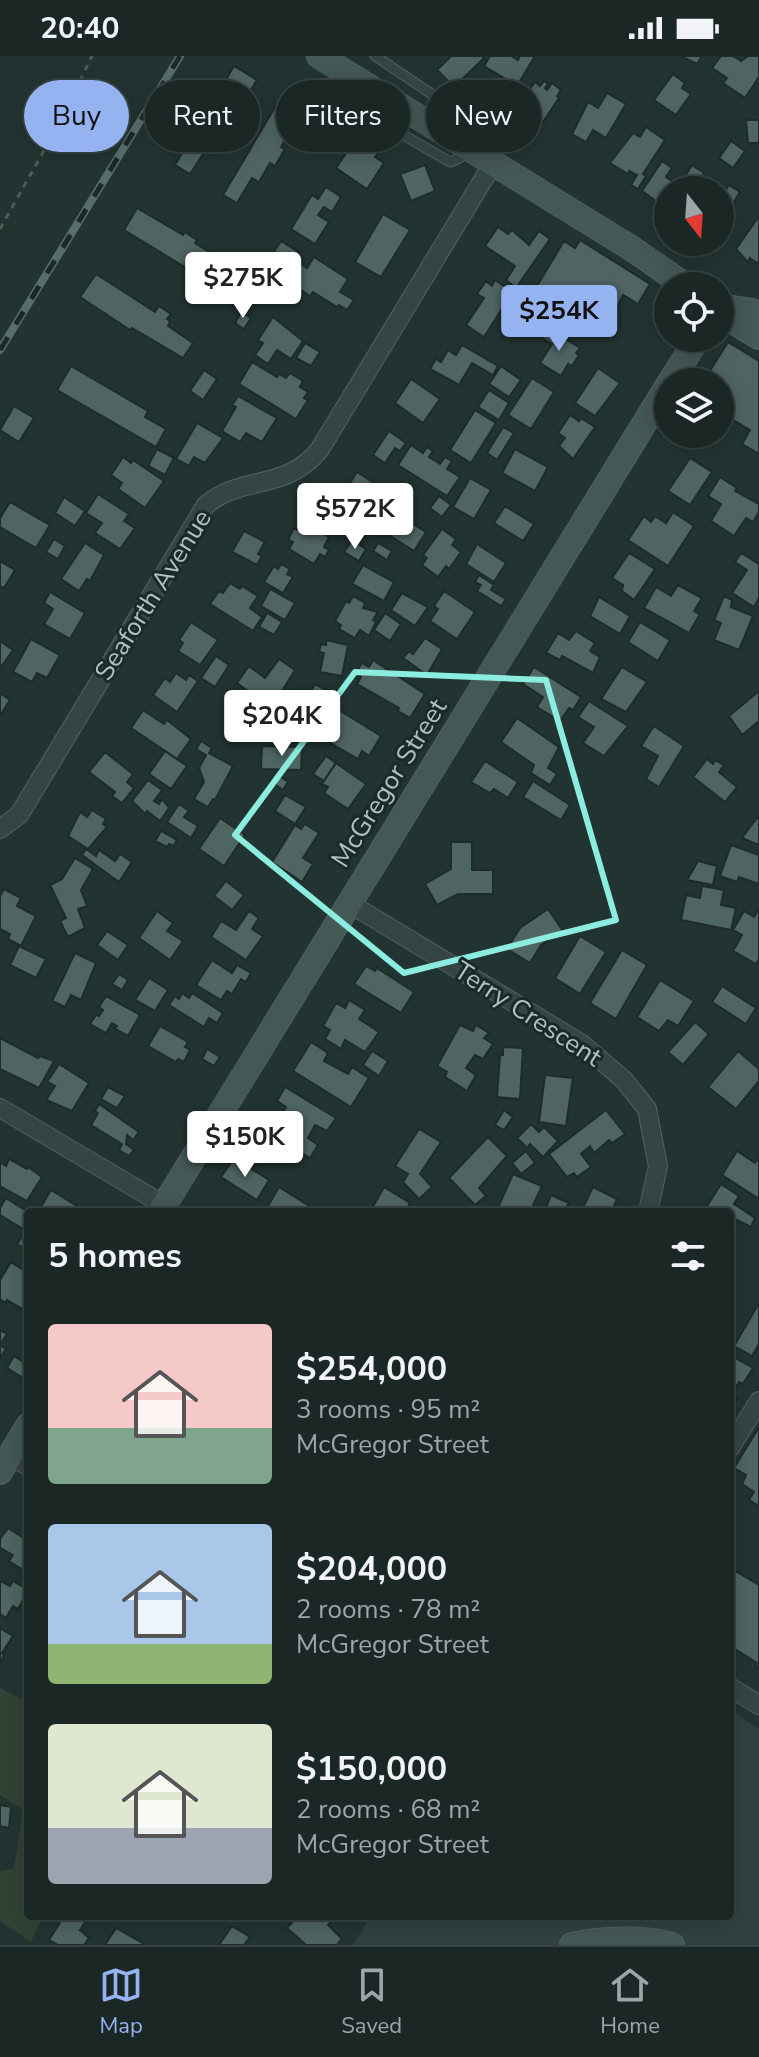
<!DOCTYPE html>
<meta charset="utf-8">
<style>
body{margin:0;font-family:"Nunito Sans",sans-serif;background:#273332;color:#f1f3f6;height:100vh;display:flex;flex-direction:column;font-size:30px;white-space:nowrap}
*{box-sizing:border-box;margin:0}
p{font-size:26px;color:#9fa5a7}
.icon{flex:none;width:44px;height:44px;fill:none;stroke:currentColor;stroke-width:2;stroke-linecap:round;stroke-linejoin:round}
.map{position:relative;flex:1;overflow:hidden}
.panel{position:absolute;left:24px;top:1152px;width:710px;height:712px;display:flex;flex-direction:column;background:#1a2725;border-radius:8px;box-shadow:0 4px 20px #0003,0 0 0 2px #384442}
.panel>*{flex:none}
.hud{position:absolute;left:24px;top:24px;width:712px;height:72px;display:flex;gap:16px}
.needle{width:52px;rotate:163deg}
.fabs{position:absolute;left:654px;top:120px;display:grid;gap:16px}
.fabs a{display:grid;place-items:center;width:80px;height:80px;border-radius:50%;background:#1a2725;box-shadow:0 4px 20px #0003,0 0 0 2px #384442;font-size:40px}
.price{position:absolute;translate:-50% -68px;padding:0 18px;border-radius:8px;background:#fff;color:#222;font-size:26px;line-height:52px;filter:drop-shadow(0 2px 4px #0008)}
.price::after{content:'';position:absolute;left:50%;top:48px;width:24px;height:18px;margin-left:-12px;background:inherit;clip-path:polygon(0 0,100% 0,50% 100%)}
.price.active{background:#95b2f1;color:#111}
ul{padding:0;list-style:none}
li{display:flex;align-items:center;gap:24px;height:200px;padding:0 24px}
li span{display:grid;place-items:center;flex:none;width:224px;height:160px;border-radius:8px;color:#555}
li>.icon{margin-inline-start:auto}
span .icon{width:96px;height:96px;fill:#fffc;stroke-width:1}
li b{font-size:34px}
h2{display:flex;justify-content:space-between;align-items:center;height:96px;padding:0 24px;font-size:34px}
.tag{padding:0 28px;border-radius:36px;background:#1a2725;box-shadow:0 4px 20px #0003,0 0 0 2px #384442;font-size:28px;line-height:72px}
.tag.active{background:#95b2f1;color:#111}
.status{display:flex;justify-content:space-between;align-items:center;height:56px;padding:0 40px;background:#1a2725;direction:ltr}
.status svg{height:22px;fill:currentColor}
.menu{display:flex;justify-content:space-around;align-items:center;height:112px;border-top:2px solid #384442;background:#1a2725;font-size:22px;color:#9fa5a7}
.menu a{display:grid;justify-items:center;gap:4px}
.menu .active{color:#95b2f1}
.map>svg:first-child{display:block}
</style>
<div class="status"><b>20:40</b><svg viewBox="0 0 49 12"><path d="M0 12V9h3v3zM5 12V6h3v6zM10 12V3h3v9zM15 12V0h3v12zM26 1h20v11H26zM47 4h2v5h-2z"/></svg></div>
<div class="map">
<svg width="759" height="1889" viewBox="0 0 759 1889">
<rect width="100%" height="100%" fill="#223431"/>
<path fill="#30423f" d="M730 1654 759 1673V1889H353L371 1860H730Z"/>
<path fill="#304334" d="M0 1632 28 1646V1860H43L31 1886 0 1865V1815L14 1812 23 1754 0 1739Z"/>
<g fill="#4f6562" stroke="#1d2c2a" stroke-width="2">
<path d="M451 0H482L484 2 454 31 437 14Z"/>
<path d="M490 0H511L518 4 520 0H535L517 30 484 10Z"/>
<path d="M681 0H702L697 8Z"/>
<path d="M721 0H733L741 5 748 0H759V21L745 42 723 27 727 22 712 12Z"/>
<path d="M234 10 257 24 211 99 205 95 190 118 175 109Z"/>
<path d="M673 18 685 27 682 32 691 38 676 59 654 44Z"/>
<path d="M544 25 548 28 545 32 547 34 552 27 561 34 557 40 559 42 543 66 518 50 535 26 540 30Z"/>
<path d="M607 37 626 48 606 82 593 74 586 86 572 78 588 46 598 52Z"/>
<path d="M281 41 302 54 281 91 285 93 275 110 270 107 259 126 252 122 237 147 223 139Z"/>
<path d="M746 64H759V87H748Z"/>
<path d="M646 71 665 84 643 118 646 120 638 133 631 129 637 119 629 115 628 118 610 107 633 77 640 81Z"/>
<path d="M357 81 379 96 375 101 384 107 367 133 336 112Z"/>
<path d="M731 85 745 95 733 112 719 102Z"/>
<path d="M662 105 672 112 666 121 680 130 678 134H668V149L664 155 654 148 656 145 642 135Z"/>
<path d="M425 109 435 135 411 145 400 118Z"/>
<path d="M692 109 704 117 698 128 685 120Z"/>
<path d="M729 129 740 136 720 169V134H713L716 130 725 135Z"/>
<path d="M326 131 341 141 332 156 324 151 318 159 329 166 315 188 291 173 312 139 318 143Z"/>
<path d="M137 152 183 179 185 176 197 184 195 187 214 199 211 204 235 219 227 233 203 218 201 221 124 174Z"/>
<path d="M383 158 410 174 381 221 355 206Z"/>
<path d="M759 160V205L757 207 750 202 748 206 736 193Z"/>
<path d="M498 171 508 178 512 174 529 189 539 175 550 183 516 232 506 224 515 210 485 190Z"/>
<path d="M580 184 650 228 638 248 623 239 610 266 594 256 591 261 569 247 562 258 531 240 564 185 575 192Z"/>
<path d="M281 185 300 197 295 204 307 212 314 201 348 223 340 236 354 244 347 254 339 249 337 251 313 236 310 240 273 216 276 211 268 205Z"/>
<path d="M96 218 155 256 159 250 171 258 167 263 170 265 168 270 193 287 183 302 132 272 130 274 80 241Z"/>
<path d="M495 224 513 236 484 281 466 269 484 242 477 238 486 225 492 230Z"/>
<path d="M241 256 251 262 244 273 235 267Z"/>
<path d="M273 261 303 285 291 303 277 294 268 308 255 299 263 287 258 284Z"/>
<path d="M541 272 554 280 556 277 580 292 576 297 579 299 572 310 568 308 561 320 540 307 552 288 537 279Z"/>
<path d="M728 286 759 305V398L742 388 750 374 720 356V326H703Z"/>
<path d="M305 287 320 296 311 310 296 302Z"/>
<path d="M462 289 498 310 493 319 472 307 459 329 430 313 436 303 441 306 448 294 456 299Z"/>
<path d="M252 306 277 321 279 318 286 322 290 317 303 325 300 331 308 336 304 342 308 344 296 363 239 328Z"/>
<path d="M71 310 148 355 145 361 166 373 156 391 57 334Z"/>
<path d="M501 310 521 324 509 341 489 328Z"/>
<path d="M598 312 620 327 595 360 575 347Z"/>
<path d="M204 314 217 323 203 344 190 335Z"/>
<path d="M532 322 554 336 531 373 508 359Z"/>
<path d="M411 323 440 343 423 367 395 347Z"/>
<path d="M489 334 509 347 499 364 478 351Z"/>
<path d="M238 340 277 362 262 386 246 377 240 386 222 375 236 351 232 349Z"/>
<path d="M14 350 34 362 19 386 0 374Z"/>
<path d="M475 354 496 367 471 407 450 394Z"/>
<path d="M570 359 579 365 581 362 595 371 573 403 559 390 565 382 558 377Z"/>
<path d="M197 367 223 382 205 407 194 401 189 410 176 403Z"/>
<path d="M503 371 514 377 497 404 487 397Z"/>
<path d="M389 375 406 387 400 395 395 392 385 407 373 399Z"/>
<path d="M411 389 423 397 427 391 433 395 429 401 440 408 445 401 452 405 447 413 460 421 447 440 398 409Z"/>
<path d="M157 393 174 402 165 419 148 410Z"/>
<path d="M515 393 548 411 535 435 502 417Z"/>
<path d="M123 401 131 407 133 404 164 425 145 452 118 433 122 427 111 419Z"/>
<path d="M690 402 712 416 690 449 668 435Z"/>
<path d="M357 416 374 427 361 447 373 455 369 461 366 458 361 466 349 458 352 453 339 444Z"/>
<path d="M720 421 737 432 735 435 759 448V456L753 466 746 462 734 480 711 465 721 448 708 440Z"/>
<path d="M470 422 491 434 474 463 453 451Z"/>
<path d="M98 438 129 458 124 465 135 472 120 493 95 477 102 467 86 457Z"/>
<path d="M439 440 451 449 442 461 430 452Z"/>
<path d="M64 441 85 455 75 470 55 457Z"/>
<path d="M10 446 50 469 36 492 0 471V462Z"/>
<path d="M505 450 534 468 523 485 494 467Z"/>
<path d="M392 455 426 476 414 495 381 474Z"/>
<path d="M673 456 694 470 668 510 628 484 644 460 651 466 655 460 666 467Z"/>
<path d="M303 466 329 481 324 491 329 494 325 501 320 498 314 508 289 493 293 486 288 484 294 472 298 474Z"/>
<path d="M442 473 456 483 452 489 461 496 449 513 446 510 438 521 422 509 427 502 423 499Z"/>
<path d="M244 475 265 486 258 498 262 500 257 509 232 496Z"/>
<path d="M54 483 65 490 58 503 46 496Z"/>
<path d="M352 484 366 493 359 505 344 496Z"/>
<path d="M85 487 104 499 90 525 87 523 79 535 61 523Z"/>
<path d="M378 487 392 495 387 504 373 495Z"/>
<path d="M477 488 506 507 494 526 466 508Z"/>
<path d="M629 497 655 513 634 544 622 535 623 529 612 522Z"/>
<path d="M741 497 759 508V542L754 551 732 537 747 514 735 506Z"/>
<path d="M0 505 15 514 4 532 0 530Z"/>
<path d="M281 508 290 513 287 518 293 521 283 537 264 526 274 510 278 513Z"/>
<path d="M363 509 394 526 384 545 352 528Z"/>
<path d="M479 519 494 529 491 534 506 543 501 550 477 535 481 529 475 526Z"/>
<path d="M230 527 240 533 242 530 258 540 250 552 262 561 253 575 210 548 219 535 223 537Z"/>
<path d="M678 529 702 542 694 555 700 558 689 577 644 552 656 531 671 540Z"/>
<path d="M270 533 295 547 285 564 261 550Z"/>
<path d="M444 535 475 556 457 583 430 565 438 553 434 550Z"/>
<path d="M50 536 85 557 70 583 44 568 53 553 44 547Z"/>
<path d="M402 537 428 551 415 570 391 554Z"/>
<path d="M353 540 365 547 363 552 378 556 373 564 376 566 369 580 360 574 355 582 339 573 341 569 335 565 346 545 349 547Z"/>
<path d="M724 540 732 544 731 551 753 560 739 594 714 584 721 567 714 564Z"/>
<path d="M599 541 630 560 620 578 590 560Z"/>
<path d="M267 557 282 566 274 579 259 571Z"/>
<path d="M385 557 401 568 390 585 374 574Z"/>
<path d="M191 566 218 584 200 609 178 595 183 587 179 584Z"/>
<path d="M640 566 670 584 658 605 628 586Z"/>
<path d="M576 575 595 587 590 595 600 601 593 617 562 600 560 604 546 597 558 577 569 584Z"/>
<path d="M425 582 442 593 427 619 403 602 409 595 413 598Z"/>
<path d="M31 583 60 599 47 622 37 617 32 626 13 616Z"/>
<path d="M326 584 348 589 342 620 320 616 324 597 319 596 321 588 326 589Z"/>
<path d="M0 585 13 594 1 611H0Z"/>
<path d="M216 600 229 609 215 631 201 622Z"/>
<path d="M279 603 295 614 274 648 268 644 265 648 237 627 249 610 265 622Z"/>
<path d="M373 604 425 638 410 662 398 655 399 652 357 628 361 621 355 618 362 607 369 611Z"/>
<path d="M534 611 581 641 573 654 569 652 560 665 537 651 543 641 523 628Z"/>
<path d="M622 611 647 626 626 656 601 643Z"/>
<path d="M176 617 186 624 189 619 198 625 177 656 153 639 165 622 170 626Z"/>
<path d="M315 628 336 640 326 656 306 644Z"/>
<path d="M759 635V665L742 679 729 660Z"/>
<path d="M0 637 10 644 0 660Z"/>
<path d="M589 645 628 670 604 700 583 687 594 671 578 661Z"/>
<path d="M283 646 306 659 296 678 273 665Z"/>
<path d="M143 654 164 668 167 664 191 683 177 703 131 672Z"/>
<path d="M339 654 381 680 369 700 362 695 358 703 322 682Z"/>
<path d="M517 662 559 691 548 712 557 718 550 729 531 717 534 709 501 686Z"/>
<path d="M654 670 684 690 659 731 646 723 658 700 641 690Z"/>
<path d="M201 685 212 692 209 697 233 710 215 744 213 743 208 751 194 743 204 726 199 712 206 699 196 693Z"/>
<path d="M262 690 302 691 301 714 261 713Z"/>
<path d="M165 695 187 710 171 733 149 718Z"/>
<path d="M105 696 133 718 127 726 134 732 122 747 112 740 115 736 89 716Z"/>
<path d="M326 700 336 707 324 725 313 718Z"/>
<path d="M707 703 713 708 715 704 724 709 719 716 737 731 725 746 693 721Z"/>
<path d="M485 705 518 726 508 742 494 733 490 737 471 726Z"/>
<path d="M336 707 366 728 348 753 324 737 328 731 322 728Z"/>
<path d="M276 717 288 726 283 734 270 725Z"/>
<path d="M148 724 162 734 154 745 159 748 162 743 169 752 160 765 147 755 145 758 132 745Z"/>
<path d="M533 725 570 749 561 764 523 741Z"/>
<path d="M285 739 306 751 295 768 275 755Z"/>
<path d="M179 748 189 755 184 761 198 770 191 782 167 766Z"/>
<path d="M92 754 106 763 103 768 107 771 88 793 68 780 80 756 87 761Z"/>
<path d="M759 759V789L742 782Z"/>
<path d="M220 762 245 779 224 810 199 793Z"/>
<path d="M305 768 319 777 303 802 313 808 302 826 272 806 295 769 301 773Z"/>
<path d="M161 775 177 784 174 790 169 788 167 791 155 785Z"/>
<path d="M451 786H472V814H493V838H458L437 849 425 828 451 813Z"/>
<path d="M731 789 759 799V828L739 821 737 826 720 820Z"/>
<path d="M86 793 96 800 99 794 115 805 120 798 132 806 119 826 82 799Z"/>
<path d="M75 802 93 813 81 834 87 850 78 853 85 872 68 881 60 865 66 862 50 829 62 823Z"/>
<path d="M698 805 717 810 713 829 687 824Z"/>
<path d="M226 825 244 839 232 854 214 840Z"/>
<path d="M702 830 724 834 721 849 736 852 731 874 681 864 686 839 700 842Z"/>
<path d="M4 833 21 842 17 850 36 860 21 890 8 883 10 878 0 873V840Z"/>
<path d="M548 853 563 875 541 889 530 907 507 893 520 872Z"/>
<path d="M759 853V903L756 908 733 895 742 879 733 874 744 855 754 861Z"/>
<path d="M157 855 173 867 167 875 183 885 170 904 139 882Z"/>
<path d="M249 855 259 862 252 873 263 880 246 904 211 881 221 865 236 874Z"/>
<path d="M107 875 128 889 118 904 97 889Z"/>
<path d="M580 880 606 896 580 938 555 922Z"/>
<path d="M19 890 46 903 36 922 10 909Z"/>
<path d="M622 894 647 909 616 963 590 947Z"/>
<path d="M75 897 96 907 81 944 71 939 65 951 52 945Z"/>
<path d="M212 904 232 917 237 909 251 917 246 926 241 923 232 938 227 935 221 944 196 929Z"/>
<path d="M366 910 375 915 377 912 414 936 401 957 354 928Z"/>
<path d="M119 918 128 924 122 934 112 928Z"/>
<path d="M149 922 168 934 155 955 135 944Z"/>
<path d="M660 924 694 945 678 970 668 964 659 975 637 961Z"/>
<path d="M722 930 756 952 746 968 712 946Z"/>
<path d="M182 937 189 942 192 937 223 957 217 967 209 962 204 971 169 949 175 940 179 943Z"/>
<path d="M106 940 140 959 128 980 115 973 117 970 112 967 106 977 90 968 96 959 99 960 103 954 99 951Z"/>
<path d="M349 944 365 954 359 963 379 976 365 996 345 984 341 993 325 983 330 974 323 970 336 947 345 952Z"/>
<path d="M695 966 709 978 683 1009 668 996Z"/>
<path d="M460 969 473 975 476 969 489 977 484 982 493 988 483 1003 475 999 466 1012 476 1019 467 1035 445 1021 447 1016 437 1010Z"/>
<path d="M160 970 188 986 185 991 190 994 184 1006 178 1003 176 1006 148 990Z"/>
<path d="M0 982 38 1002 40 1000 54 1005 39 1032 0 1013Z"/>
<path d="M311 986 328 997 324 1005 348 1018 352 1011 369 1022 351 1051 293 1015Z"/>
<path d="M503 991 523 992 520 1043 497 1041 500 999H503Z"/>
<path d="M207 993 220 1001 214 1010 202 1003Z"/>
<path d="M372 995 388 1005 379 1020 363 1009Z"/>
<path d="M738 995 759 1013V1025L736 1053 708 1031Z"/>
<path d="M59 1008 89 1027 72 1055 46 1044 55 1030 47 1026Z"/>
<path d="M545 1019 573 1022 566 1070 539 1066Z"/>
<path d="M108 1031 125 1040 117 1052 101 1043Z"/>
<path d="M285 1031 336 1062 327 1075 315 1069 308 1082 318 1089 310 1102 261 1072 269 1059 278 1064 286 1051 277 1045Z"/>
<path d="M99 1048 139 1076 133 1084 127 1079 126 1088 134 1094 129 1100 119 1094 122 1088 91 1069 98 1057 95 1055Z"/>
<path d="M504 1054 513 1061 504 1074 495 1069Z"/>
<path d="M606 1054 625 1078 612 1087 609 1084 594 1097 590 1090 581 1098 591 1111 577 1121 574 1117 567 1121 549 1098Z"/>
<path d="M531 1068 539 1076 544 1071 558 1085 543 1101 530 1088 527 1092 517 1082Z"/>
<path d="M419 1073 441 1086 420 1118 432 1131 419 1143 403 1126 408 1118 395 1110Z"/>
<path d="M488 1081 507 1100 479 1132 486 1140 475 1149 449 1122Z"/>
<path d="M526 1095 535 1107 521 1118 512 1107Z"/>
<path d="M737 1095 755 1107 759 1102V1143L722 1119Z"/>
<path d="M234 1102 269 1124 257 1144 221 1121Z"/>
<path d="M9 1103 27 1113 28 1111 42 1121 27 1145 0 1130V1106L6 1110Z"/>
<path d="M513 1118 542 1130 530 1156H496Z"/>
<path d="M721 1128 739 1140 734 1148 755 1162 751 1171 735 1163 730 1170V1156H703Z"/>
<path d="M279 1131 314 1153 312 1156H277L268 1150Z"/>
<path d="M384 1131 410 1147 405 1156H370Z"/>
<path d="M593 1131 617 1143 611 1156H581Z"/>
<path d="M51 1134 82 1153 80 1156H43L39 1154Z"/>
<path d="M551 1139 569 1147 564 1156H544Z"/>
<path d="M6 1142 28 1156V1165L23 1173 0 1159V1152Z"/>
<path d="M28 1171V1195L17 1188Z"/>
<path d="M11 1206 28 1217 26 1255 7 1244 6 1247 0 1243V1224Z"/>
<path d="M759 1247V1288L752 1300 734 1290Z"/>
<path d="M0 1274 7 1278 0 1289 6 1293 0 1302Z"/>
<path d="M730 1299 753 1312 743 1328 739 1326 731 1340 738 1342 730 1352Z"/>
<path d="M14 1300 28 1309 23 1322 7 1312Z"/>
<path d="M759 1371V1450L749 1444 754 1436 742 1428 746 1419 734 1412Z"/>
<path d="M8 1472 28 1485V1522L25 1520 26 1516 9 1505 13 1499 0 1492V1483Z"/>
<path d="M730 1512 759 1529V1612L756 1610 757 1607 730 1590Z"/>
<path d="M0 1525 10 1530 13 1525 28 1534 18 1553 13 1550 6 1562 0 1558Z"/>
<path d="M0 1572 13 1580 2 1597 4 1599 0 1608Z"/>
<path d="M0 1749 11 1751 9 1772 0 1770Z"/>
<path d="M64 1860H89L80 1874 89 1882 84 1889H58L49 1884Z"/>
<path d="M298 1860H335L328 1869 342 1883 337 1889H306L287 1872Z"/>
<path d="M232 1870 250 1881 244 1889H219Z"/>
<path d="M116 1872 146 1889H105Z"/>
</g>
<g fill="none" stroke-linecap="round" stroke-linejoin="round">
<defs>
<path id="lane" d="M362 55 450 106C472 99 477 85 469 63L375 0"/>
<g id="street">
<path d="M0 773 19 759 206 449C243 418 286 436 320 393L494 106"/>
<path d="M349 847 582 988 624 1024 647 1053 658 1110 648 1156"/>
<path d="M0 1052 164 1149"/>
<path d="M730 1392 759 1345"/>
<path d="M10 1400 28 1410"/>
<path d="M730 1631 759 1649"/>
</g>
<g id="secondary">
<path d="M319 0 631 192 686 230"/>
<path d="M720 250 752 255 759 260"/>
<path d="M720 252 739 269 759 281"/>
<path d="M670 326 698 282"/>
<path d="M160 1156 668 329"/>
<path d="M0 1416 28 1370"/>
<path d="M572 1889C603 1882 641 1881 672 1889"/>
</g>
</defs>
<use href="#lane" stroke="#526361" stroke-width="11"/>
<use href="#street" stroke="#526361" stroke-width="20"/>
<use href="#secondary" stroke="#526361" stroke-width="26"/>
<path stroke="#4c5e54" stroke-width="3" stroke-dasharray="6 6" stroke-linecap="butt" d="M0 173 61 64 92 0"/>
<use href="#lane" stroke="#354543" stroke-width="9"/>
<use href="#street" stroke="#354543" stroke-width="18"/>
<use href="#secondary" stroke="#445856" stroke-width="24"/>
<defs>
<path id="rail" d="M0 294 180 0"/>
</defs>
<use href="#rail" stroke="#596e6b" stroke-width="8"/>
<use href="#rail" stroke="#1b2a27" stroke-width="5" stroke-dasharray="15" stroke-linecap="butt"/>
</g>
<path fill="none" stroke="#8bece0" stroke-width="6" stroke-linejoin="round" d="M355 616 546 624 616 864 404 917 235 779Z"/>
<g text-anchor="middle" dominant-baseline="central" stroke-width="6" stroke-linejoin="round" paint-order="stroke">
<g font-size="26" fill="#afc2c0" stroke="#1b2a27">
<text transform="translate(153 539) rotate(-58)">Seaforth Avenue</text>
<text transform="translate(389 727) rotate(-58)">McGregor Street</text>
<text transform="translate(528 958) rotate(33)">Terry Crescent</text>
</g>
</g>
</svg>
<div class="fabs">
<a><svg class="needle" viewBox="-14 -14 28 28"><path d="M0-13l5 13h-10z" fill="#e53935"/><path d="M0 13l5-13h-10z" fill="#9fa5a7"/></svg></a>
<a><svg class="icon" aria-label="locate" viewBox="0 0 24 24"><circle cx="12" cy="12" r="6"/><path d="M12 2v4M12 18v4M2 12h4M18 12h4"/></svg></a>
<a><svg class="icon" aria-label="layers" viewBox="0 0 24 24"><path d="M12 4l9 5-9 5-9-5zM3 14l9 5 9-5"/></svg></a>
</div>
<b class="price" style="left:243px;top:264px">$275K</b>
<b class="price active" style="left:559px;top:297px">$254K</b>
<b class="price" style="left:355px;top:495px">$572K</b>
<b class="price" style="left:282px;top:702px">$204K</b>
<b class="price" style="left:245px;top:1123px">$150K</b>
<div class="hud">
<a class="tag active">Buy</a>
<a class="tag">Rent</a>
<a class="tag">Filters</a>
<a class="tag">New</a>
</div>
<section class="panel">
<h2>5 homes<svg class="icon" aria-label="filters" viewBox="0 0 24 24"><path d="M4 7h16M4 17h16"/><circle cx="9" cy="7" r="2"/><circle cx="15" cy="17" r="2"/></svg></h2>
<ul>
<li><span style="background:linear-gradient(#f6c9c9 65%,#7fa58c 0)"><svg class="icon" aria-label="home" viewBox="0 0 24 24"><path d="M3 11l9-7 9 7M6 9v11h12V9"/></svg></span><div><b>$254,000</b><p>3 rooms · 95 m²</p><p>McGregor Street</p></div></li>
<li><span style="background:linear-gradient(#a9c7e8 75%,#8fb573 0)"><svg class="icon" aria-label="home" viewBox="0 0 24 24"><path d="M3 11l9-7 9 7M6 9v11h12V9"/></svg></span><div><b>$204,000</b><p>2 rooms · 78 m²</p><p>McGregor Street</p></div></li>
<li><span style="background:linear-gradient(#dfe7d0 65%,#9aa5b1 0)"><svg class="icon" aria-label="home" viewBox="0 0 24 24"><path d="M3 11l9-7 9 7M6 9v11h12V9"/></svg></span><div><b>$150,000</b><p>2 rooms · 68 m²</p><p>McGregor Street</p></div></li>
</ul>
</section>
</div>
<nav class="menu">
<a class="active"><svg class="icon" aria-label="map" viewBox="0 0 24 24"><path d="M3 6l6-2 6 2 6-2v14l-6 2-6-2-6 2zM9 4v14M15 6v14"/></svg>Map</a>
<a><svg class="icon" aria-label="saved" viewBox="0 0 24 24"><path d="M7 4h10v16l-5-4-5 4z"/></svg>Saved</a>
<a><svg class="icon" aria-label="home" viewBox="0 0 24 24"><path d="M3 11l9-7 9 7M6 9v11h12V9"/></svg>Home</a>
</nav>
